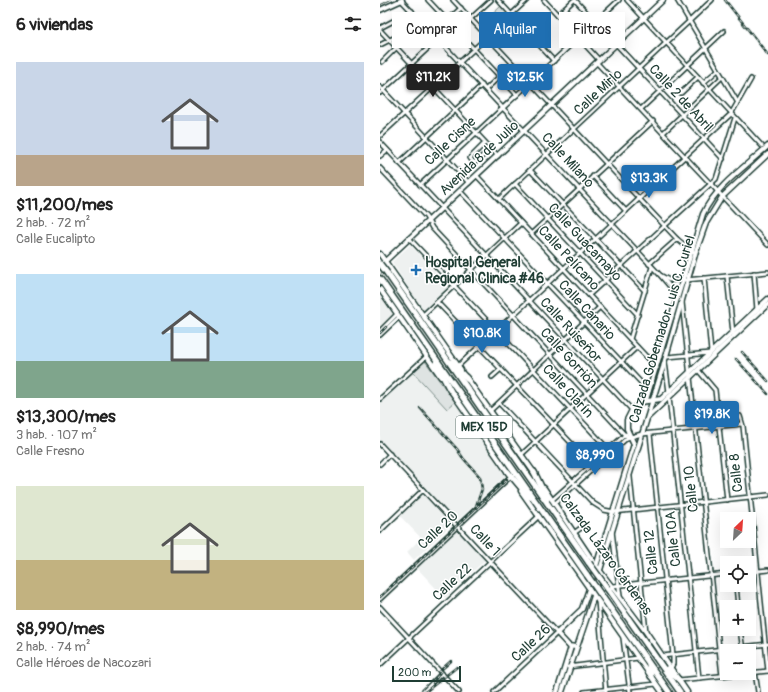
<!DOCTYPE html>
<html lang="es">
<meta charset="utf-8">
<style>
body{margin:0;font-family:Pangolin,sans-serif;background:#f2f2f2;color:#222;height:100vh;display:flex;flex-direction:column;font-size:15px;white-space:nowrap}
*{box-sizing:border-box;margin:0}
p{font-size:13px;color:#767676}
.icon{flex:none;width:22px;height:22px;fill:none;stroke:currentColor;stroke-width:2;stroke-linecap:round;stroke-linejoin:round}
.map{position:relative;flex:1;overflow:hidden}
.side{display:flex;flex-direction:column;background:#fff;width:380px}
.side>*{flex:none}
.hud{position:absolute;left:12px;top:12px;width:316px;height:36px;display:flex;gap:8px}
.needle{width:26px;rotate:25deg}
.tools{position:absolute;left:340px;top:512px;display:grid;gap:8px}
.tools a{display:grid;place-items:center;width:36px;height:36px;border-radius:0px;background:#fff;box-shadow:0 4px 16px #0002;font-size:20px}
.scale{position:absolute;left:12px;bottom:10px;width:69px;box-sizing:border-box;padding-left:4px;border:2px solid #1f3d34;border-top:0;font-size:11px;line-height:14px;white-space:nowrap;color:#1f3d34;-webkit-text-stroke:3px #fff;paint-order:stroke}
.price{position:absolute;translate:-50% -34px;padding:0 9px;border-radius:4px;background:#1f6fb2;color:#fff;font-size:13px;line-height:26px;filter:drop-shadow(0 1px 2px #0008)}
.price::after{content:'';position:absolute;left:50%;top:24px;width:12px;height:9px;margin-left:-6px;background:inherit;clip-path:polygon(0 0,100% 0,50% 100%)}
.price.current{background:#222;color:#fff}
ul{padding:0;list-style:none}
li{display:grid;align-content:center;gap:8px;height:212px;padding:0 16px}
li span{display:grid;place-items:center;height:124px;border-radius:0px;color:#555}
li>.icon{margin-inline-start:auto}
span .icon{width:72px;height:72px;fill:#fffc;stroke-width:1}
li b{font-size:17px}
h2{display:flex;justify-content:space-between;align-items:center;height:48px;padding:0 16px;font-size:17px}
.tag{padding:0 14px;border-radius:0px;background:#fff;box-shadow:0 4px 16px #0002;font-size:14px;line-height:36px}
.tag.current{background:#1f6fb2;color:#fff}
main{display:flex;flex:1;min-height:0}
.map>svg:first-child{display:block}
</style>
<main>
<section class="side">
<h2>6 viviendas<svg class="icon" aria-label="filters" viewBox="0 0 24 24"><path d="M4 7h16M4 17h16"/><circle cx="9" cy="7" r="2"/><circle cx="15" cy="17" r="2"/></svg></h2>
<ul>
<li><span style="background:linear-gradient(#c9d6e8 75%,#b9a48a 0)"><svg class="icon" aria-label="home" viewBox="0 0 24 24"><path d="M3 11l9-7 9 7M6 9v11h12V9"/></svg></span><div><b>$11,200/mes</b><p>2 hab. · 72 m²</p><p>Calle Eucalipto</p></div></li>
<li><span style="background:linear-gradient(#bfe0f5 70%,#7fa58c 0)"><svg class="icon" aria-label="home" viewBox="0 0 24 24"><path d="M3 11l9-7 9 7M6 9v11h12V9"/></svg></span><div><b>$13,300/mes</b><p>3 hab. · 107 m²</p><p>Calle Fresno</p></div></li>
<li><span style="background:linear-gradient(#dfe7d0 60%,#c2b280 0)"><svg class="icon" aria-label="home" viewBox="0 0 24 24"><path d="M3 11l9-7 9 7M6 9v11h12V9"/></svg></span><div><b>$8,990/mes</b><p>2 hab. · 74 m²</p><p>Calle Héroes de Nacozari</p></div></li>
</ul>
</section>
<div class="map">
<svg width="388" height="692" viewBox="0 0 388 692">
<rect width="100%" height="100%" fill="#fff"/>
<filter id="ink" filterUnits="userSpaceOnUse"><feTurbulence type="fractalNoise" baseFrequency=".025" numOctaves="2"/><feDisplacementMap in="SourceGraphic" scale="8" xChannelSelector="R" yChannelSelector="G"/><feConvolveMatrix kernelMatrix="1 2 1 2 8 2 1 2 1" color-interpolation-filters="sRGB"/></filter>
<g filter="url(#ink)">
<g fill="#eef1f0">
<path d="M30 245 69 286 43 310 12 262Z"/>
<path d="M0 296 14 315 0 328Z"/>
<path d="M45 361 126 475 77 521 0 440V403Z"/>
<path d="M43 495 71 525 34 560 27 552 41 538 20 516Z"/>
<path d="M77 530 105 560 65 598 36 567Z"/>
</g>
<g fill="#dee3e2" stroke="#7e908b">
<path d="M122 5 138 24 116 45 99 27Z"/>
<path d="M2 271 211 571 210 576 0 276Z"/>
<path d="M45 361 75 402 67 409 33 372Z"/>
<path d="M69 361 86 379 153 473 164 497Z"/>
<path d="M219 582 297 692H291L217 587Z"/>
</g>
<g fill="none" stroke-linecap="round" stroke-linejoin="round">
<defs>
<g id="minor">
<path d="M21 0 280 275 289 280H306L388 272"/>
<path d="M48 0 137 95"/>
<path d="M73 0 297 239 313 252"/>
<path d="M118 0 174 61"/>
<path d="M164 0 219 60"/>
<path d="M195 0 343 159"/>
<path d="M247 0 382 146"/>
<path d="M297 0 358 103"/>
<path d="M178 15 194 0"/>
<path d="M67 21 81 8"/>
<path d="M0 28 32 11"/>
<path d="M0 30 118 156"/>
<path d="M77 31 111 0"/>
<path d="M0 45 43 23"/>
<path d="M2 62 16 48"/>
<path d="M217 63 388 245"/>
<path d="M323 83 338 70"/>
<path d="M0 87 89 183"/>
<path d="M106 89 120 76"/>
<path d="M0 93 59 38"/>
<path d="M301 93 318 77"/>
<path d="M261 109 344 31"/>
<path d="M283 133 342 77"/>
<path d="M0 136 147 0"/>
<path d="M0 142 252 410"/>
<path d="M105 143 90 158 94 163 111 149"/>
<path d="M0 156 7 150"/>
<path d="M19 163 102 85"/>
<path d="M0 168 46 217 52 228 245 435 250 437"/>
<path d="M150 170 265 291"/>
<path d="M97 176 277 368"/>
<path d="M213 176 246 211"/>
<path d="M135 184 258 315"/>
<path d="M40 185 239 0"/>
<path d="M80 191 269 391"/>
<path d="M119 199 332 0"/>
<path d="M151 234 273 121"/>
<path d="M30 239 231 452"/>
<path d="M269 264 297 239"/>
<path d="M374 273 377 310"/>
<path d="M281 276 298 296"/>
<path d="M347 276 353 333"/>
<path d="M324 278 331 352"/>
<path d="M209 295 336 179 355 118"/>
<path d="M57 302 214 467"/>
<path d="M302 302 342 676"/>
<path d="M43 315 141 223"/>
<path d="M0 331 17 314"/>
<path d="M0 335 19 317"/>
<path d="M250 339 272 267"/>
<path d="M268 357 273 358 280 357"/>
<path d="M287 357 330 353"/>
<path d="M285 362 289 392"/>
<path d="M78 366 351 114 371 79"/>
<path d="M318 370 335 390 347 500"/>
<path d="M112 377 121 369"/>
<path d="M289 397 319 678"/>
<path d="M0 399 47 356"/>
<path d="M119 403 213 503 224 510 234 512 388 495"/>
<path d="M110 411 220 307"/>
<path d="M360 416 363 426 388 671"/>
<path d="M270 434 293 655V664L291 668"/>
<path d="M0 444 177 633 114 692"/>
<path d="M141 455 257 347"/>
<path d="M0 464 10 454"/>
<path d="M250 477 266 632"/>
<path d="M172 500 246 434"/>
<path d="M174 504 247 438 262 434 362 424"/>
<path d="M0 531 43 490"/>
<path d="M232 531 240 596"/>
<path d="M194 533 205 525"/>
<path d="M369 572 388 570"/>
<path d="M356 585 358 607"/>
<path d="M233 586 347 574"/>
<path d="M0 599 131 476"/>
<path d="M218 601 226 692"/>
<path d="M0 607 79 692"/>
<path d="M360 629 363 651"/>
<path d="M243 638 250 692"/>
<path d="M282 656 388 644"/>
<path d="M0 665 159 516"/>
<path d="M188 667 258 658"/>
<path d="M375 672 378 692"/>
<path d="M369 673 388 671"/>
<path d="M299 680 369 673"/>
<path d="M43 692 62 673"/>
<path d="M204 692 276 684"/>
</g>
<g id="major">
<path d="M0 10 22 0"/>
<path d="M0 254 81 370"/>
<path d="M0 266 283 0"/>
<path d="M0 289 61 377"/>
<path d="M86 377 155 474"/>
<path d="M69 388 129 474"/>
<path d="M266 400 323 214C336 186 365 167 388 146"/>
<path d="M268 417 388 304"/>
<path d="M164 488 217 567 266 632 307 692"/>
<path d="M141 491 282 692"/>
<path d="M196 647 189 646 177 633 202 609 209 589 254 444 247 429V420L252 410 261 402 281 399 388 299"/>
<path d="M177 692 191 647"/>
<path d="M182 692 214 596 220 570 283 367 316 251 326 223 342 197 388 154"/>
</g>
<g id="highway">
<path d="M7 273 209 563"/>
<path d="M0 279 207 575"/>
<path d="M71 362 87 379"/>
<path d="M56 363 70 390"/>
<path d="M128 472 149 497"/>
<path d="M154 472 167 499"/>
<path d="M227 588 300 692"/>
<path d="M221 595 289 692"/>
<path d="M269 665 271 676"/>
<path d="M287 669 299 680"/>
</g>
</defs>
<use href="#minor" stroke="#1f3d34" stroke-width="6"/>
<use href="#major" stroke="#1f3d34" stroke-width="7"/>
<use href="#highway" stroke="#1f3d34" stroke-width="8"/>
<use href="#minor" stroke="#fff" stroke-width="3"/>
<use href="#major" stroke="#fff" stroke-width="4"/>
<use href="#highway" stroke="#fff" stroke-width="5"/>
<path stroke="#1f3d34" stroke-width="1" d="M0 5 10 0"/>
<defs>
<g id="rail">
<path d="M345 0 388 55"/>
<path d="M0 333 6 327"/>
<path d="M362 352 388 381"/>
<path d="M356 359 388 394"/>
<path d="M40 408 77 449 83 458 100 477 102 489 96 506"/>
<path d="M0 597 127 479"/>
<path d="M53 683 62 669 71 661"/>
<path d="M45 692 77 667"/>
</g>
</defs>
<use href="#rail" stroke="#1f3d34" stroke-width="2.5"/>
<use href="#rail" stroke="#fff" stroke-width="1" stroke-dasharray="3" stroke-linecap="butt"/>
<defs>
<g id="highway-bridge">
<path d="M0 264 7 273"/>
<path d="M209 563 227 588"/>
<path d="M207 575 221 595"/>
</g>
</defs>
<use href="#highway-bridge" stroke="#1f3d34" stroke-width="8" stroke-linecap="butt"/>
<use href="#highway-bridge" stroke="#fff" stroke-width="5"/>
</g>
</g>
<path fill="#1f6fb2" stroke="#fff" stroke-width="1.5" d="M34 264h4v4h4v4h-4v4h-4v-4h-4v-4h4z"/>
<g text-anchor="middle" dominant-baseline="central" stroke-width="3" stroke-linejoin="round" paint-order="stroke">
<rect fill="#fff" stroke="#627771" stroke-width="1" x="76" y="416" width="56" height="22" rx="3"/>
<g font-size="13" font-weight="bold" fill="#1f3d34">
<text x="104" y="427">MEX 15D</text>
</g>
<g font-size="14" fill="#1f3d34" stroke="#fff">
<text transform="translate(218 92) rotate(-43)">Calle Mirlo</text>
<text transform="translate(301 98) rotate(47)">Calle 2 de Abril</text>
<text transform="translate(70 141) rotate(-43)">Calle Cisne</text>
<text transform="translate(99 158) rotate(-43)">Avenida 8 de Julio</text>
<text transform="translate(188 160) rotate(47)">Calle Milano</text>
<text transform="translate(205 242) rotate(47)">Calle Guacamayo</text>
<text transform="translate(189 258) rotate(47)">Calle Pelícano</text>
<text transform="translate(207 310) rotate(47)">Calle Canario</text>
<text transform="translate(282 329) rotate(-73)">Calzada Gobernador Luis C. Curiel</text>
<text transform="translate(191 330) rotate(47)">Calle Ruiseñor</text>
<text transform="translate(189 358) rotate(47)">Calle Gorrión</text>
<text transform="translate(188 391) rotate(47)">Calle Clarín</text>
<text transform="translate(356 473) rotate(-96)">Calle 8</text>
<text transform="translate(311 489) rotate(-96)">Calle 10</text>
<text transform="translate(58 530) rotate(-43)">Calle 20</text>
<text transform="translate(293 539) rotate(-96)">Calle 10A</text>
<text transform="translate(105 540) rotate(47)">Calle 1</text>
<text transform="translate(271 552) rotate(-96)">Calle 12</text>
<text transform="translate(226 554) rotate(54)">Calzada Lázaro Cárdenas</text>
<text transform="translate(72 582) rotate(-43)">Calle 22</text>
<text transform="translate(151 643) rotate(-43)">Calle 26</text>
</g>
<g font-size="14" font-weight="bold" fill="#1f3d34" stroke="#fff" text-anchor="start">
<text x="45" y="262">Hospital General<tspan x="45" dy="16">Regional Clinica #46</tspan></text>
</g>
</g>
</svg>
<div class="tools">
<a><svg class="needle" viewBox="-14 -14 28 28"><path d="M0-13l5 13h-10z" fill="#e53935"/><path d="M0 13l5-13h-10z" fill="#767676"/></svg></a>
<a><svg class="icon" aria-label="locate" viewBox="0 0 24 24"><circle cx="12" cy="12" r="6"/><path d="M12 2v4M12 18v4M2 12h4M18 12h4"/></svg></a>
<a>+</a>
<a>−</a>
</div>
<div class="scale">200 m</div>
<b class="price current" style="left:53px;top:98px">$11.2K</b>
<b class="price" style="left:145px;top:98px">$12.5K</b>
<b class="price" style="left:269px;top:199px">$13.3K</b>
<b class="price" style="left:102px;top:354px">$10.8K</b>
<b class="price" style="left:332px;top:435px">$19.8K</b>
<b class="price" style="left:215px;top:476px">$8,990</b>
<div class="hud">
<a class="tag">Comprar</a>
<a class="tag current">Alquilar</a>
<a class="tag">Filtros</a>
</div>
</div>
</main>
